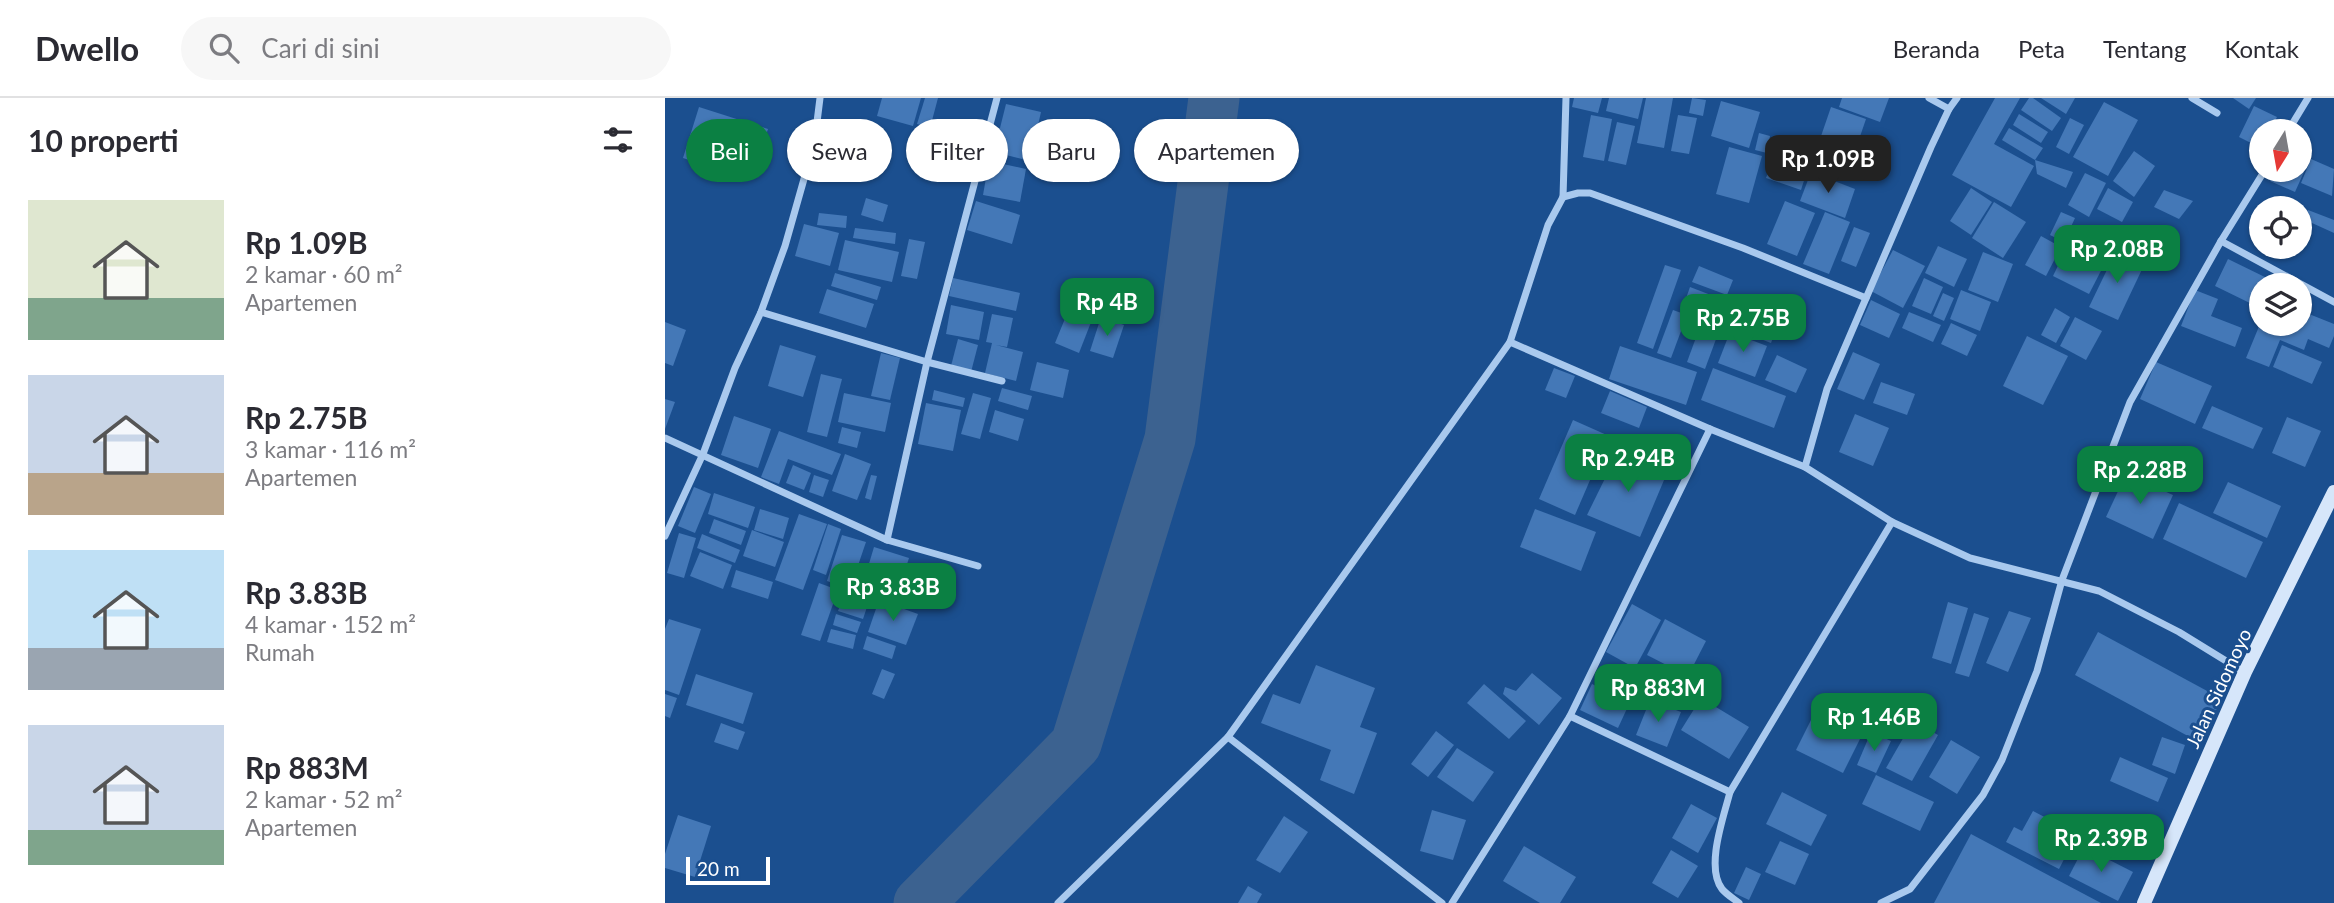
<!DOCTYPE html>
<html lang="id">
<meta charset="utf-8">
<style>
body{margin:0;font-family:Lato,sans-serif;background:#f7f7f7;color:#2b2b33;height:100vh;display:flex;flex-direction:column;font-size:26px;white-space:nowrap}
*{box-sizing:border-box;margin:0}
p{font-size:23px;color:#7c7c81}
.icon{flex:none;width:38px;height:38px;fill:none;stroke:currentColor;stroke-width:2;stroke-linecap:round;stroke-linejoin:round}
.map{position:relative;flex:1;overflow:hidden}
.side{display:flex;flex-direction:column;background:#fff;width:665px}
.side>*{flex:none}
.top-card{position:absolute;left:21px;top:21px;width:665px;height:63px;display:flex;gap:14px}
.needle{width:46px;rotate:191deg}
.fabs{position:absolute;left:1584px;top:21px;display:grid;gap:14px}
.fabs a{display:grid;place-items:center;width:63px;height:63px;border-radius:50%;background:#fff;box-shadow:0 2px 5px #0004;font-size:35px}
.scale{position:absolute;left:21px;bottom:18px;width:84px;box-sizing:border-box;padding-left:7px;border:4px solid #fff;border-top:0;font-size:19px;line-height:24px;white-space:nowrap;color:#fff;-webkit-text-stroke:5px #1b4f8f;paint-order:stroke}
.price{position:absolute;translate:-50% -60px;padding:0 16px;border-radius:14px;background:#0b8043;color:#fff;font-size:23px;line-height:46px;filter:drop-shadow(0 2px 4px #0008)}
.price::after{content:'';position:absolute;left:50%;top:42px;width:21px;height:16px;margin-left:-10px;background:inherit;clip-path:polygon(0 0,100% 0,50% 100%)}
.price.selected{background:#222;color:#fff}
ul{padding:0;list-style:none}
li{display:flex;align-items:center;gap:21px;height:175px;padding:0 28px}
li span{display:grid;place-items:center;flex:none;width:196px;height:140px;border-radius:0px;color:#555}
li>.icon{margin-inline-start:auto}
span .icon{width:84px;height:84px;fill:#fffc;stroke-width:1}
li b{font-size:30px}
h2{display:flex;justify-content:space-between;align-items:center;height:84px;padding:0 28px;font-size:30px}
.pill{padding:0 24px;border-radius:32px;background:#fff;box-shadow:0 2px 5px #0004;font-size:24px;line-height:63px}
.pill.selected{background:#0b8043;color:#fff}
header{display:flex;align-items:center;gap:42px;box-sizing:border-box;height:98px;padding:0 35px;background:#fff;border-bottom:2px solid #e1e1e2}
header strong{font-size:33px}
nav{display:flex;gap:38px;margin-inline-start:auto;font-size:24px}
.search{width:490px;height:63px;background:#f7f7f7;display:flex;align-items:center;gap:18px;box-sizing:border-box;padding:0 24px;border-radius:38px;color:#7c7c81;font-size:26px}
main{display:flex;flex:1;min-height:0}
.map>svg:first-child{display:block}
</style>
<header>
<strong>Dwello</strong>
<div class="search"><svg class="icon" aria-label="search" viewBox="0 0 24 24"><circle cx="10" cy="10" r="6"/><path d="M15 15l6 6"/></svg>Cari di sini</div>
<nav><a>Beranda</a><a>Peta</a><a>Tentang</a><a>Kontak</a></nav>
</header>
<main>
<section class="side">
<h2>10 properti<svg class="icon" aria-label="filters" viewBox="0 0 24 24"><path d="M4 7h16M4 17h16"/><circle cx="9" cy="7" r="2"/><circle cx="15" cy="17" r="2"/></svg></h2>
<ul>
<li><span style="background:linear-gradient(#dfe7d0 70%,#7fa58c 0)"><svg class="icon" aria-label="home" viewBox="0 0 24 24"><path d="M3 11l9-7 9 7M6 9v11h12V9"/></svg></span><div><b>Rp 1.09B</b><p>2 kamar · 60 m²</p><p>Apartemen</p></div></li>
<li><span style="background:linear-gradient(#c9d6e8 70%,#b9a48a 0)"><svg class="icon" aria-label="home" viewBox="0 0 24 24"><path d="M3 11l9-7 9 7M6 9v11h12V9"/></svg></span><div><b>Rp 2.75B</b><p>3 kamar · 116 m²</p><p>Apartemen</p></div></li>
<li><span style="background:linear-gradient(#bfe0f5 70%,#9aa5b1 0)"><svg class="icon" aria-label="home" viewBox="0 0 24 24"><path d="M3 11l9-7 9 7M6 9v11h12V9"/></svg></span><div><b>Rp 3.83B</b><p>4 kamar · 152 m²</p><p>Rumah</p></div></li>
<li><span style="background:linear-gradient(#c9d6e8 75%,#7fa58c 0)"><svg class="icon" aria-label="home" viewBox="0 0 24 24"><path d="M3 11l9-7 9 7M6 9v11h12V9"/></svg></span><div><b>Rp 883M</b><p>2 kamar · 52 m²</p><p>Apartemen</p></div></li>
</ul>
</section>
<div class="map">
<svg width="1669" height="805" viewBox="0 0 1669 805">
<rect width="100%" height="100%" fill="#1b4f8f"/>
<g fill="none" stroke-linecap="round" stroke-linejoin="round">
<path stroke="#3c6290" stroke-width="51" d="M254 805 411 646 505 341 549 0"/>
</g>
<g fill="#4478b7">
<path d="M217 0H256L248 28 212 18Z"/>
<path d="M260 0H273L265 30 252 26Z"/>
<path d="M909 0H937L933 15 907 9Z"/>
<path d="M944 0H978L973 21 941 13Z"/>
<path d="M981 0H1008L999 50 972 45Z"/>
<path d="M1027 0 1041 2 1038 18 1024 15Z"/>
<path d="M1177 0H1224L1215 24 1174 9Z"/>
<path d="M1330 0H1355L1329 46 1369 68 1346 109 1287 77Z"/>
<path d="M1364 0H1368L1396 20 1387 33 1356 12Z"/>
<path d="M1376 0H1410L1401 16Z"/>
<path d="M1568 0H1591L1584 11Z"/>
<path d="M1056 3 1095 14 1084 50 1046 38Z"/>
<path d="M1439 4 1473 22 1443 78 1408 59Z"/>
<path d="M341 6 376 14 365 63 329 54Z"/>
<path d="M1589 8 1612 19 1605 33H1596V50L1574 39Z"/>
<path d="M34 9 103 31 86 82 18 60Z"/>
<path d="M1166 9 1201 21 1190 53 1155 41Z"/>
<path d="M1354 16 1383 34 1376 45 1348 27Z"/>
<path d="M926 17 947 21 939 63 918 59Z"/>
<path d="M1013 17 1032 20 1024 56 1006 53Z"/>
<path d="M1405 20 1419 27 1404 56 1391 49Z"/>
<path d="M952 24 970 28 961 67 943 63Z"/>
<path d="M1344 30 1378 50 1370 62 1337 42Z"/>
<path d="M1094 35 1105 38 1102 55 1090 52Z"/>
<path d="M1201 37 1222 46 1207 80 1186 71Z"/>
<path d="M1064 49 1097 58 1084 105 1051 96Z"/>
<path d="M1634 50 1647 56 1630 94 1605 83 1610 72H1634Z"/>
<path d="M1469 53 1490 68 1469 99 1448 83Z"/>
<path d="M1109 59 1143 70 1136 92 1101 80Z"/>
<path d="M1646 61 1669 71 1667 98 1636 85Z"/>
<path d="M1370 62 1408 74 1401 90 1372 76Z"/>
<path d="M324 63 361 71 355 104 318 97Z"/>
<path d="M1146 74 1190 91 1180 120 1135 103Z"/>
<path d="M1420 75 1441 85 1424 119 1403 107Z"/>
<path d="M1306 90 1327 104 1306 137 1285 123Z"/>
<path d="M1443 90 1468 104 1457 124 1432 111Z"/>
<path d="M1499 92 1528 103 1514 121 1489 109Z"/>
<path d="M201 100 223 107 218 124 196 117Z"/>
<path d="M311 103 355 117 347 146 302 132Z"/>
<path d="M1120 103 1150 115 1132 158 1102 146Z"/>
<path d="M1329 104 1361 124 1338 160 1307 140Z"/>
<path d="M1643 112 1669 122V135L1636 120Z"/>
<path d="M1160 114 1185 124 1164 176 1138 166Z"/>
<path d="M1396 114 1410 120 1399 144 1385 137Z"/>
<path d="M154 115 182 118 181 130 152 127Z"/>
<path d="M139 126 174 135 165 168 130 158Z"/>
<path d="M1189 129 1205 135 1191 169 1176 163Z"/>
<path d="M190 130 231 135 230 146 188 140Z"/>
<path d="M1376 138 1396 149 1381 178 1360 167Z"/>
<path d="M244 141 260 144 252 181 236 178Z"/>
<path d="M180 142 234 154 227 184 173 172Z"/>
<path d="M1403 147 1440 165 1424 196 1388 178Z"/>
<path d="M1273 148 1302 161 1289 189 1260 175Z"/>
<path d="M1452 151 1480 165 1453 222 1424 209Z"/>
<path d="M1228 152 1260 168 1238 210 1206 193Z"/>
<path d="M1318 154 1348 166 1333 204 1303 192Z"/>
<path d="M1563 161 1606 182 1603 187H1596V202L1593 209 1550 188Z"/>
<path d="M1000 167 1016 172 988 251 972 245Z"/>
<path d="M1034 168 1068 182 1062 197 1027 184Z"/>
<path d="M170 175 216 189 212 202 166 188Z"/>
<path d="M288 180 355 195 351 213 284 198Z"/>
<path d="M1259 180 1278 189 1266 216 1247 208Z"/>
<path d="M1025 189 1064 204 1057 223 1018 209Z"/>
<path d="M162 191 209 206 201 230 154 215Z"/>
<path d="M1296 192 1326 204 1315 233 1285 221Z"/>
<path d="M1530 192 1553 201 1546 218 1577 230 1570 249 1516 228Z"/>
<path d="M1278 195 1289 200 1279 223 1268 218Z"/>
<path d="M1078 200 1117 215 1106 245 1067 230Z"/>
<path d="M1206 202 1235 216 1224 240 1195 227Z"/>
<path d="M406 206 430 214 414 255 390 245Z"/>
<path d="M286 207 319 214 314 242 281 236Z"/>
<path d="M1390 210 1405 219 1391 245 1376 237Z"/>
<path d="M1008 212 1022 217 1006 260 992 255Z"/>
<path d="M1634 212 1669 226V238L1664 250 1643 241 1639 252 1615 242 1604 269 1581 260 1595 226H1634Z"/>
<path d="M1244 214 1276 227 1268 244 1237 230Z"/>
<path d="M327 216 348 220 342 249 331 247 358 254 351 283 320 275 327 245 321 244Z"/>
<path d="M436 219 459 227 448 260 425 253Z"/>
<path d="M1410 219 1437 233 1421 262 1395 248Z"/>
<path d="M0 224 21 232 8 268 0 265Z"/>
<path d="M1286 225 1312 237 1302 258 1276 246Z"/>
<path d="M1036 226 1054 233 1040 271 1022 264Z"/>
<path d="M1065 234 1102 248 1090 279 1053 265Z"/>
<path d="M1362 238 1403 258 1378 307 1338 288Z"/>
<path d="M293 241 313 247 306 274 286 268Z"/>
<path d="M115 247 151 258 138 299 103 288Z"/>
<path d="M1617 247 1657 264 1647 286 1608 269Z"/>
<path d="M955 248 1032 274 1021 307 944 281Z"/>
<path d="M1188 254 1215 266 1199 302 1172 291Z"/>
<path d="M216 255 235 260 225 302 206 298Z"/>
<path d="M1112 257 1142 271 1131 295 1100 282Z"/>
<path d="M372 264 404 272 398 300 365 292Z"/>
<path d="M1491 264 1547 288 1530 326 1475 301Z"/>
<path d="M889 270 910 278 901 300 880 292Z"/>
<path d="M1048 270 1121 298 1109 330 1036 302Z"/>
<path d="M156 276 177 281 162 339 142 334Z"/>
<path d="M1216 284 1250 296 1242 317 1208 305Z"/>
<path d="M337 290 367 298 363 312 333 303Z"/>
<path d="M269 292 300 300 298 309 267 302Z"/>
<path d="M945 293 982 309 974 330 936 315Z"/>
<path d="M179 295 226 305 220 334 173 324Z"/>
<path d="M308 295 326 300 315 341 296 336Z"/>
<path d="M0 301 10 304 0 331Z"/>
<path d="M261 305 296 312 288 353 253 346Z"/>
<path d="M1547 308 1598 330 1588 351 1537 330Z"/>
<path d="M330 312 359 321 353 343 324 334Z"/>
<path d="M1190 316 1224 330 1208 368 1174 354Z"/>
<path d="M69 318 106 331 93 370 56 357Z"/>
<path d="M1622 319 1656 333 1640 369 1607 355Z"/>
<path d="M908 322 944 338 910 417 874 401Z"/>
<path d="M177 329 196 334 192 350 173 345Z"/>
<path d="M114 333 176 356 167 377 123 361 114 386 96 379Z"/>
<path d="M955 350 1002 375 975 439 922 417Z"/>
<path d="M180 356 206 366 192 402 167 393Z"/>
<path d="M128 367 146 375 139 392 121 385Z"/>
<path d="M1461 376 1508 397 1488 441 1441 419Z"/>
<path d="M149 377 164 382 158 399 144 394Z"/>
<path d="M206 377 212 378 206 402 200 400Z"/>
<path d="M1563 384 1616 408 1602 440 1548 415Z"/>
<path d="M29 389 46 396 30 435 13 428Z"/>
<path d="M49 395 90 409 83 430 43 416Z"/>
<path d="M1514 405 1598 444 1581 480 1498 441Z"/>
<path d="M95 411 124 420 118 441 89 432Z"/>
<path d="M870 411 931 434 916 473 855 449Z"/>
<path d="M134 416 162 426 138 492 110 482Z"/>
<path d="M49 421 81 433 76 447 44 435Z"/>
<path d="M163 426 176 431 161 477 148 472Z"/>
<path d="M87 432 119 444 110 469 78 458Z"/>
<path d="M14 435 31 440 19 480 2 475Z"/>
<path d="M37 436 75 452 70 465 32 450Z"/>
<path d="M177 437 201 444 185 491 162 483Z"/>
<path d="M209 449 244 460 231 500 197 489Z"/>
<path d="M35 454 67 467 58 491 25 478Z"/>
<path d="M247 470 263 476 254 499 239 493Z"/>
<path d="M71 472 108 484 103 501 66 489Z"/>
<path d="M154 485 173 492 155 543 136 537Z"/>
<path d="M189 491 210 498 206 509 185 502Z"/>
<path d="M177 502 202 509 198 521 173 513Z"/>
<path d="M214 502 253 516 241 547 203 534Z"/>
<path d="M1283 504 1303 510 1286 566 1267 560Z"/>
<path d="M967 506 996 522 970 570 941 554Z"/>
<path d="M1344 513 1366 520 1343 574 1321 565Z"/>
<path d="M1309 515 1324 520 1304 579 1290 575Z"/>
<path d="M171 516 196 524 192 535 168 527Z"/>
<path d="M4 521 36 531 14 597 0 592V531Z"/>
<path d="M1000 521 1041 543 1023 578 982 557Z"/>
<path d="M166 531 191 537 188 551 162 544Z"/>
<path d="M1433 534 1557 601 1534 644 1410 577Z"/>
<path d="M202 538 231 548 227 561 198 551Z"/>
<path d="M651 567 710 590 695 629 712 635 689 696 655 682 666 652 596 625 608 596 635 606Z"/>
<path d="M217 571 230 576 219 601 207 596Z"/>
<path d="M867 575 897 600 874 627 838 596 840 589 851 593Z"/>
<path d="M31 576 88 595 78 626 21 607Z"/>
<path d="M819 586 861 623 844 641 802 605Z"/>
<path d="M927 586 965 604 953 630 915 612Z"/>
<path d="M0 596 12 600 5 620 0 618Z"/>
<path d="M1203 597 1235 609 1224 637 1192 624Z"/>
<path d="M1036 600 1084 629 1064 661 1016 632Z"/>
<path d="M985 602 1016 614 1002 649 971 637Z"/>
<path d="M1150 614 1197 637 1178 675 1131 652Z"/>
<path d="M1248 623 1273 637 1247 683 1221 670Z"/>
<path d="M56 625 80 634 73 652 49 644Z"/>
<path d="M771 633 789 647 763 679 746 666Z"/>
<path d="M1206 634 1226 643 1211 675 1192 667Z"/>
<path d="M1497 639 1520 647 1510 676 1487 667Z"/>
<path d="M1286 642 1315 659 1292 696 1264 679Z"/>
<path d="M792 650 829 674 808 704 772 679Z"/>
<path d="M1455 659 1503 680 1493 704 1445 683Z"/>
<path d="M1211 677 1269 704 1255 733 1197 706Z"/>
<path d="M1117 694 1162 717 1146 748 1101 726Z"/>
<path d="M1026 706 1052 720 1033 755 1007 740Z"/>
<path d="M767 712 801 722 788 762 755 753Z"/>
<path d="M1368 713 1412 736 1394 771 1341 744 1349 729 1357 733Z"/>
<path d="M13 717 46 728 30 779 0 770V756Z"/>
<path d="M619 718 643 734 615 775 591 762Z"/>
<path d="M1306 736 1436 805H1269Z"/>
<path d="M1115 743 1144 756 1130 787 1100 774Z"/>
<path d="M859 748 911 779 895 805H875L838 783Z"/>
<path d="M1419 749 1468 774 1453 803 1404 778Z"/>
<path d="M1006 752 1033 768 1013 800 987 785Z"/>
<path d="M1081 769 1096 776 1084 802 1069 795Z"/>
<path d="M583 788 597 796 592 805H573Z"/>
</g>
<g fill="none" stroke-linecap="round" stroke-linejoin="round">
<g stroke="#a9c9ee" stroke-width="7">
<path d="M1264 0 1284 11"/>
<path d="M1292 0 1284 11 1266 49 1162 291 1140 369 1227 424 1305 460 1434 493 1514 534 1579 574"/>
<path d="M1527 0 1552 15"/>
<path d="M1623 33 1643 0"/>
<path d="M898 99 913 95H925L1078 150 1201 200"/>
<path d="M1556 143 1669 204"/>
<path d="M96 214 262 264 337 283"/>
<path d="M845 244 1045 331 1140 369"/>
<path d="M0 340 222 442 262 264 332 0"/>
<path d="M0 438 38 356 70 270 96 214 120 148 139 81 151 32 155 0"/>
<path d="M222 442 313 468"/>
<path d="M905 618 1045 331"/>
<path d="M563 639 777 805"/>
<path d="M1065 694C1059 718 1040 769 1057 791 1061 796 1069 801 1074 805"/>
<path d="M393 805 563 639 845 244 883 127 898 99 901 0"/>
<path d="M787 805 905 618 1065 694 1227 424"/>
<path d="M1216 805 1245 791 1318 697 1337 662 1372 573 1397 482 1465 304 1556 143 1600 72"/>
</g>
<path stroke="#d6e6fa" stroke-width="14" d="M1479 805 1580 574 1669 394"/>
</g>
<g text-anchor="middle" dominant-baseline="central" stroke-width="6" stroke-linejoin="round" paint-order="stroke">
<g font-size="19" fill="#fff" stroke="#1b4f8f">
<text transform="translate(1553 590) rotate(-65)">Jalan Sidomoyo</text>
</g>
</g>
</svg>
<div class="fabs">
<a><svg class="needle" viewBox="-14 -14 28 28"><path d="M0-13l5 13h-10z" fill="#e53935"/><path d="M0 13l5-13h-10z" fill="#7c7c81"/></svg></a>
<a><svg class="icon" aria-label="locate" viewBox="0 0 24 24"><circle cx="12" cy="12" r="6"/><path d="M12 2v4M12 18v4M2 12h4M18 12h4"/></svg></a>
<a><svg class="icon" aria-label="layers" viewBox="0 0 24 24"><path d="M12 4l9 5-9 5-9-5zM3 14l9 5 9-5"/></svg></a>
</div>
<div class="scale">20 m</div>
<b class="price selected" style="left:1163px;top:97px">Rp 1.09B</b>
<b class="price" style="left:1452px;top:187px">Rp 2.08B</b>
<b class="price" style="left:442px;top:240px">Rp 4B</b>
<b class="price" style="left:1078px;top:256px">Rp 2.75B</b>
<b class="price" style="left:963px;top:396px">Rp 2.94B</b>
<b class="price" style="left:1475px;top:408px">Rp 2.28B</b>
<b class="price" style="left:228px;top:525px">Rp 3.83B</b>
<b class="price" style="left:993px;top:626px">Rp 883M</b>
<b class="price" style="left:1209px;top:655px">Rp 1.46B</b>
<b class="price" style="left:1436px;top:776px">Rp 2.39B</b>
<div class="top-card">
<a class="pill selected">Beli</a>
<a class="pill">Sewa</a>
<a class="pill">Filter</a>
<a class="pill">Baru</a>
<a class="pill">Apartemen</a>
</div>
</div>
</main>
